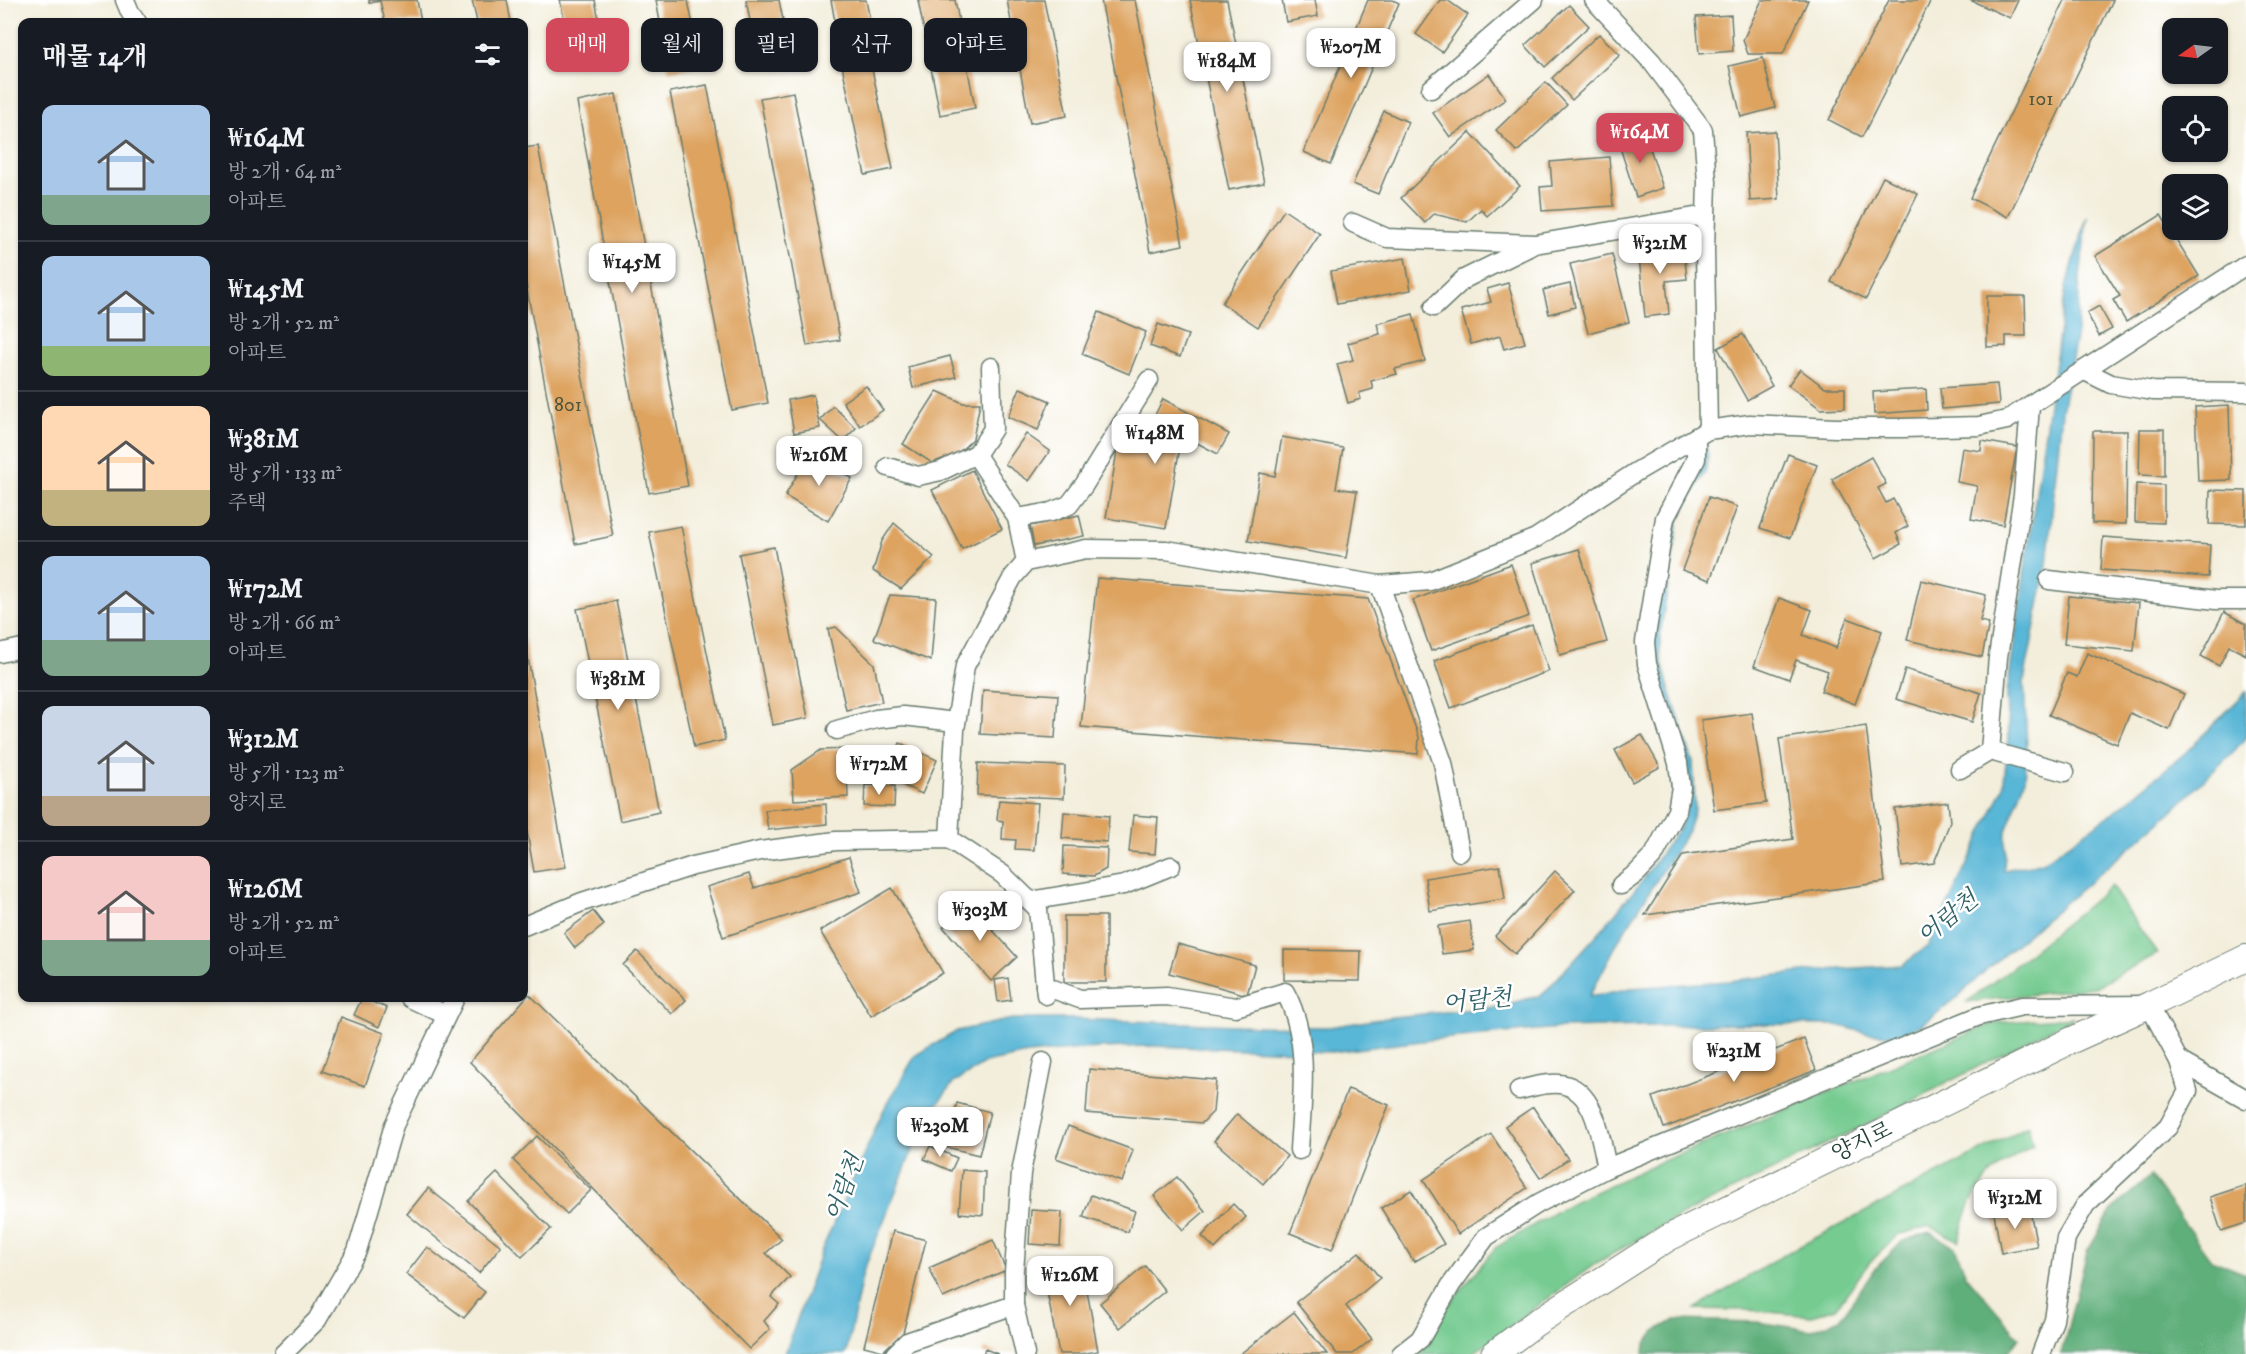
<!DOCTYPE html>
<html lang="ko">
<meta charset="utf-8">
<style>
body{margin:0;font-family:"IM FELL DW Pica","Noto Serif KR",serif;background:#242831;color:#f1f3f6;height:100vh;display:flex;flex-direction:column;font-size:22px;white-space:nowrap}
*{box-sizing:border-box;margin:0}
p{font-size:20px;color:#9ea1a6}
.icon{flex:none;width:33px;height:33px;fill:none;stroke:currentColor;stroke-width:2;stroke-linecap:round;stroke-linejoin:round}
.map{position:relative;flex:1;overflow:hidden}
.details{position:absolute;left:18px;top:18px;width:510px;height:984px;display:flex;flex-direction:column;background:#171b24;border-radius:12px;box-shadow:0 2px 4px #0004}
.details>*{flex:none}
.guide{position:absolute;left:546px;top:18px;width:570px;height:54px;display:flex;gap:12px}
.needle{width:39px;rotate:256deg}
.fabs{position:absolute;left:2162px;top:18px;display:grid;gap:12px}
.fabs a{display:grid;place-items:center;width:66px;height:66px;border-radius:12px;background:#171b24;box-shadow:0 2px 4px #0004;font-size:30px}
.price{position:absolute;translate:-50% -51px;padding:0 14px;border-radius:12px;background:#fff;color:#222;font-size:20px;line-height:39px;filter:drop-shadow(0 2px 3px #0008)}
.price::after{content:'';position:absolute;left:50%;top:36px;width:18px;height:14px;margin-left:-9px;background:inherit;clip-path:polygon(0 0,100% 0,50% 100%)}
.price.current{background:#d1495b;color:#fff}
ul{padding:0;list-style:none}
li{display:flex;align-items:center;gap:18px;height:150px;padding:0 24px}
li+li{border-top:2px solid #363941}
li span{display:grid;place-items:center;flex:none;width:168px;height:120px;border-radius:12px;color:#555}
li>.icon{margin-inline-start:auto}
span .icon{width:72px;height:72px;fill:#fffc;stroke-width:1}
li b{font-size:26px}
h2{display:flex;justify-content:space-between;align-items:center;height:72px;padding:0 24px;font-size:26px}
.tag{padding:0 21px;border-radius:12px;background:#171b24;box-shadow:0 2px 4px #0004;font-size:21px;line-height:54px}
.tag.current{background:#d1495b;color:#fff}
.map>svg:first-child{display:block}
</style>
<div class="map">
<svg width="2246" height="1354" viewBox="0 0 2246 1354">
<rect width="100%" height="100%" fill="#fff"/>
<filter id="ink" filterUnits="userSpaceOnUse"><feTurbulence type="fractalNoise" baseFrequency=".0167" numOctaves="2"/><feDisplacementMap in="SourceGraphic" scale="12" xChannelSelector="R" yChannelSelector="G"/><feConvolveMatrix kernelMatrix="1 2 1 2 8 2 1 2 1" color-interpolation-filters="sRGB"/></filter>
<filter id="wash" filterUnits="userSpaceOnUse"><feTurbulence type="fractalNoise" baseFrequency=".008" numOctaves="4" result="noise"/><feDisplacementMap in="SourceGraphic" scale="24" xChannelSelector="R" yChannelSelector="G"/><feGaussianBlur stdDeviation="1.35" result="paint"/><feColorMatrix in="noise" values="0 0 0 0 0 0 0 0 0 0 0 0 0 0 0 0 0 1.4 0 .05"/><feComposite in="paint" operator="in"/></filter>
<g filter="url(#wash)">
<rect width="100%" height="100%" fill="#f3eedb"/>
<g fill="#74cb90" stroke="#4a8462" stroke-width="1.5">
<path d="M2111 886 2157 954 2095 987 1967 1002 2014 966Z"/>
<path d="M2074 1017 1889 1113 1678 1217 1598 1262 1472 1354H1419L1428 1344 1448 1306 1495 1248 1567 1205 1651 1166 1994 1023Z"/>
<path d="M2028 1126 2033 1146C1988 1169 1969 1191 1959 1241L1929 1226 1899 1235 1869 1263 1836 1308 1812 1316 1748 1310 1695 1309 1787 1253Z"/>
</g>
<g fill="#5faf7a" stroke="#3f7657" stroke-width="1.5">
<path d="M2150 1176 2211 1260 2246 1274V1354H2061L2087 1252 2112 1210Z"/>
<path d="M1929 1232 1955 1247 1966 1275 2019 1337 2007 1354H1644L1645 1344 1655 1331 1675 1320 1757 1322 1812 1330 1840 1319 1875 1269 1903 1241Z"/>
</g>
<path fill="#58b6d6" stroke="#3c7a85" stroke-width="1.5" d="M2087 217 2080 278 2077 332 2062 411 2047 565 2024 681 2027 748 2025 781 2006 831 2004 870 2041 863 2113 813 2185 753 2246 692V737L2235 750 2169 814 1986 970 1958 997 1923 1024 1899 1036 1867 1033 1837 1025 1744 1024 1559 1028 1438 1039 1331 1052 1148 1046 1081 1049 1028 1054 985 1063 953 1083 924 1122 863 1272 846 1354H785L820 1254 883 1111 915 1056 957 1031 1012 1019H1074L1262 1026 1329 1027 1393 1017 1496 1007 1542 995 1603 928 1641 882 1679 828 1689 801 1687 766 1655 667 1652 646 1663 539 1700 461 1705 442 1708 456 1705 472 1679 520 1660 634V655L1668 685 1693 762 1695 807 1688 831 1620 938 1589 997 1631 988 1729 981 1811 971 1902 965 1928 946 2003 789 2009 738 2007 693 2066 287Z"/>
<g id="blocks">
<g fill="#dda35f">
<path d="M369 0H417L421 22H385L380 1 369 3Z"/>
<path d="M472 0H507L511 22H477Z"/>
<path d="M560 0H595L601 30 568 37Z"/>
<path d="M656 0H688L701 66 669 72Z"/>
<path d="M746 0H779L788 45 756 52Z"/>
<path d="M831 0H866L872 31 838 38Z"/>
<path d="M918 0H955L975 108 940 115Z"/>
<path d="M1007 0H1044L1067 116 1030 123Z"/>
<path d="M1101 0H1135L1183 245 1150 252Z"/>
<path d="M1190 0H1227L1264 183 1229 190Z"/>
<path d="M1282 0H1315L1318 16 1286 22Z"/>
<path d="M1368 0H1393L1399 3 1331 164 1304 152Z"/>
<path d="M1440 0H1447L1468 15 1442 52 1416 34Z"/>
<path d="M1762 0H1808L1783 54H1748L1743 40Z"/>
<path d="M1889 0H1931L1862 137 1829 120Z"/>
<path d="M1970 0H2018L2010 18Z"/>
<path d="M2065 0H2113L2008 217 1970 198Z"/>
<path d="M1569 5 1589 26 1545 67 1525 45Z"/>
<path d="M1731 15 1733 51 1699 54 1696 17Z"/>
<path d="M1599 34 1620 55 1572 100 1552 78Z"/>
<path d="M868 50 893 169 865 175 840 56Z"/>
<path d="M1763 58 1775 108 1741 117 1729 66Z"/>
<path d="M1489 74 1506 99 1450 137 1433 113Z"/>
<path d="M1546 82 1567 105 1517 152 1496 130Z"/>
<path d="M707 85 768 403 732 410 670 92Z"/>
<path d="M793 92 840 340 807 346 760 98Z"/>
<path d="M616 94 688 486 649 493 577 102Z"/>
<path d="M1384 111 1408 122 1378 194 1353 184Z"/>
<path d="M1627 131 1631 141 1646 136 1663 188 1636 197 1616 135Z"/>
<path d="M1775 131 1779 199 1750 201 1746 133Z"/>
<path d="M1470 132 1520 186 1487 216 1481 209 1467 222 1434 214 1425 223 1401 198Z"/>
<path d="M538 146 613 536 575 544 524 274V148Z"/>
<path d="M1609 157 1613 206 1542 211 1540 187 1552 186 1550 162Z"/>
<path d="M1883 177 1918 194 1866 299 1831 282Z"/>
<path d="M1284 210 1320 234 1258 327 1222 303Z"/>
<path d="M2161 215 2199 276 2126 322 2113 300 2120 296 2095 256Z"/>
<path d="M1683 242 1687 279 1666 281 1669 314 1645 317 1638 247Z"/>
<path d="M1612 254 1629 322 1588 333 1570 264Z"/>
<path d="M1405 258 1411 290 1337 304 1331 271Z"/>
<path d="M1508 283 1525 343 1504 349 1500 336 1471 344 1461 310 1491 302 1487 289Z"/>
<path d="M1570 284 1575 307 1549 314 1543 290Z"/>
<path d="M1987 296H2025L2026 336H2006V346L1987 347Z"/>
<path d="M2099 306 2112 329 2099 336 2087 313Z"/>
<path d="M1099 312 1146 332 1129 374 1082 354Z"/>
<path d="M1413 314 1425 361 1395 369 1397 374 1371 381 1373 389 1359 393 1361 399 1348 403 1337 364 1353 360 1348 343 1380 334 1377 324Z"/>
<path d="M1158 324 1188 335 1180 357 1150 346Z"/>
<path d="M1743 334 1772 386 1747 400 1718 348Z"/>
<path d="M950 356 956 377 913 388 908 367Z"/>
<path d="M1800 369 1825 388H1845V408L1821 409 1788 385Z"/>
<path d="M1997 384 1999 404 1942 409 1940 388Z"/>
<path d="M866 386 883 410 860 426 843 402Z"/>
<path d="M1020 388 1050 401 1038 430 1008 417Z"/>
<path d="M1926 389 1927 410 1874 414 1873 392Z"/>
<path d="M937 391 963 403H980L973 439 958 453 932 463 903 444Z"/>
<path d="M813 395 820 428 794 433 788 400Z"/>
<path d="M1163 399 1229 434 1218 454 1182 435 1166 528 1106 518 1118 445 1152 421Z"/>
<path d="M2229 405 2231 480 2198 481 2195 407Z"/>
<path d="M833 406 856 428 843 441 820 420Z"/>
<path d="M2140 429H2164V476L2139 475Z"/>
<path d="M2093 431H2127L2126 524 2092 523Z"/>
<path d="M1026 434 1050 451 1029 481 1005 464Z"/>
<path d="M1282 437 1343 448 1336 488 1357 491 1346 558 1248 541 1260 473 1275 476Z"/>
<path d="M1982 441 2017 447 2003 525 1971 519 1977 486 1957 482 1962 448 1981 451Z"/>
<path d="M809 454 852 478 828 521 785 496Z"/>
<path d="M1788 454 1817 465 1790 538 1760 528Z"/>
<path d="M1871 457 1886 484 1878 488 1886 503 1893 499 1908 526 1896 533 1901 544 1876 558 1832 479Z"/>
<path d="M972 470 1002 529 962 549 932 490Z"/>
<path d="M2136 484 2164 485V523L2135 522Z"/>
<path d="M2210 490 2246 491V525L2209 524Z"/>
<path d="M1709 497 1737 507 1710 580 1682 570Z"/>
<path d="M1079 515 1084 536 1034 546 1030 526Z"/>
<path d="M894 523 934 557 901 589 873 571 882 541Z"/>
<path d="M681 526 725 740 694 747 649 532Z"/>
<path d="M2103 537 2210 545 2208 577 2101 570Z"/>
<path d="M774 547 808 718 773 725 739 554Z"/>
<path d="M1579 549 1607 642 1560 655 1532 563Z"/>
<path d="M1511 564 1529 616 1431 651 1413 600Z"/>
<path d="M1097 578 1368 599 1419 737 1418 754 1081 727Z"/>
<path d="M1921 580 1986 595 1980 621 1989 623 1982 657 1907 640Z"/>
<path d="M890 595 936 598 931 661 874 639Z"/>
<path d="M2069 596 2139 603 2134 651 2064 644Z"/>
<path d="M1779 598 1812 610 1803 635 1836 648 1847 618 1882 631 1855 704 1821 691 1828 671 1796 660 1789 679 1754 666Z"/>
<path d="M616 601 659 812 620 821 577 609Z"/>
<path d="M2224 612 2246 624V655L2229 646 2219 666 2201 656Z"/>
<path d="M1532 625 1549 671 1451 708 1434 661Z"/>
<path d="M836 627 874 664 882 702 846 710 828 629Z"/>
<path d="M524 637 566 867 534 872 524 815Z"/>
<path d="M2087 653 2184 694 2169 730 2130 713 2117 744 2049 715 2067 673 2077 677Z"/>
<path d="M1905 669 1981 693 1972 722 1896 699Z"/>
<path d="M983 690 1058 695 1055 738 980 734Z"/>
<path d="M1752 713 1766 803 1714 810 1701 720Z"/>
<path d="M1866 726 1885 882 1645 915 1683 855 1793 839 1779 739Z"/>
<path d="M1642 735 1660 767 1632 782 1615 750Z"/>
<path d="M900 743 937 760 922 794 885 777Z"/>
<path d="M846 749 848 797 794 800 792 770 821 750Z"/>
<path d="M978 763 1065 766 1064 798 977 795Z"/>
<path d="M865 785 895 786 894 807 864 806Z"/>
<path d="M999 800 1038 803 1034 850 1015 849 1016 840 1002 839 1003 821 997 820Z"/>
<path d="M1948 802 1950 822 1934 863 1902 867 1895 809Z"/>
<path d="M826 804 827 824 768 830 765 810Z"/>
<path d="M1064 812 1109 816 1107 842 1062 838Z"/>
<path d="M1133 815 1158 817 1155 854 1129 852Z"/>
<path d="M1064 846 1107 848 1106 869 1094 876 1063 874Z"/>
<path d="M849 857 861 892 723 937 707 887 749 874 754 888Z"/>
<path d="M1500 866 1505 899 1430 911 1425 878Z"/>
<path d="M1555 871 1575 890 1515 954 1495 936Z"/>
<path d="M892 888 943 973 871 1016 820 931Z"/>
<path d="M968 903 1017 957 991 981 943 927Z"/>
<path d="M593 911 604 925 575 948 564 933Z"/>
<rect x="1064" y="916" width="42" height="66"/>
<path d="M1470 921 1474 950 1442 954 1438 926Z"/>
<path d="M1178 944 1255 965 1247 995 1169 973Z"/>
<path d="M1284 950 1361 951 1360 981 1284 980Z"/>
<path d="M637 951 686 1000 672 1014 623 965Z"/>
<path d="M1008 978 1011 1000 998 1002 995 980Z"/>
<path d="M529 994 782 1239 766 1253 790 1277 771 1297 779 1304 764 1321 770 1329 749 1349 470 1062Z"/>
<path d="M362 998 387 1008 379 1027 354 1015Z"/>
<path d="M341 1017 384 1033 365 1086 322 1071Z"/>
<path d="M1804 1039 1816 1070 1664 1128 1653 1097Z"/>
<path d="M1089 1069 1216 1080 1213 1112 1202 1123 1086 1113Z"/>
<path d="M1348 1089 1389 1105 1332 1250 1290 1233Z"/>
<path d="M957 1103 990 1112 979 1155 946 1147Z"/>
<path d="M1533 1107 1568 1159 1540 1178 1505 1126Z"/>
<path d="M1237 1114 1287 1156 1263 1184 1214 1141Z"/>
<path d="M1068 1126 1133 1150 1122 1182 1056 1158Z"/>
<path d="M1491 1134 1527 1188 1458 1234 1423 1180Z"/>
<path d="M537 1136 591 1190 567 1214 513 1160Z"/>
<path d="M930 1146 957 1158 951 1171 924 1159Z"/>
<path d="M962 1170 985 1172 983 1215 959 1213Z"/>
<path d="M497 1173 551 1229 522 1257 468 1201Z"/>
<path d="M1177 1177 1205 1211 1183 1230 1154 1196Z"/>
<path d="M2246 1185V1223L2221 1231 2210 1197Z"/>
<path d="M428 1188 501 1246 479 1273 407 1214Z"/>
<path d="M1411 1190 1444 1244 1414 1262 1381 1208Z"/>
<path d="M1091 1195 1135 1211 1128 1232 1083 1217Z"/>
<path d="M1233 1204 1246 1217 1215 1249 1202 1236Z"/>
<path d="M2029 1206 2037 1246 2001 1253 1994 1213Z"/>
<path d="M1031 1210 1062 1212 1060 1246 1029 1244Z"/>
<path d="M893 1231 926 1240 903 1333 883 1351 864 1346Z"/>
<path d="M993 1240 1006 1270 943 1298 929 1268Z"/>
<path d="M427 1247 485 1292 464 1318 406 1274Z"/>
<path d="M1359 1252 1380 1278 1346 1306 1372 1339 1353 1354H1337L1296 1302Z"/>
<path d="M1081 1258 1098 1351 1080 1354H1059L1042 1266Z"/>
<path d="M1145 1266 1165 1291 1120 1328 1100 1303Z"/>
<path d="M1294 1312 1327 1354H1240Z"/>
<path d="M985 1349 998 1354H983Z"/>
</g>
</g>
</g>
<g filter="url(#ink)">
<use href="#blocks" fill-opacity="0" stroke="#697b6e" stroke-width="1.5"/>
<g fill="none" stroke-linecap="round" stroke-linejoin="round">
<defs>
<g id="street">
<path d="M125 0 130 12 137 22"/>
<path d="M1594 0 1652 62 1703 130 1707 182 1705 249 1708 430"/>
<path d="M1431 89 1534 0"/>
<path d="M1353 223 1387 238 1535 244 1706 215"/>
<path d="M1434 307 1464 279 1531 246"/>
<path d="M991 367 993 429 976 455 1017 518 1026 562"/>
<path d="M2085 371 2111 384 2153 391 2246 392"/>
<path d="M888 467 918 476 941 471 976 454"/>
<path d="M1017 518 1051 512 1069 505 1084 485 1149 380"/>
<path d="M2049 580 2216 600H2246"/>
<path d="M1380 585 1443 763 1460 852"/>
<path d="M0 653 22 648"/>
<path d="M837 730 876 719 903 716 956 722"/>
<path d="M1990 751 2065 772"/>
<path d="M1960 769 1990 751 1998 657 2023 495 2030 406"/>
<path d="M949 839 955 730 965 666 1013 577 1026 562 1086 549 1166 550 1380 585 1430 581 1536 538 1636 472 1708 430 1750 424 1835 428H1903L1979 426 2007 420 2246 265"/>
<path d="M1621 885 1637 873 1654 855 1677 811 1681 787 1678 763 1647 664 1645 642 1665 518 1696 459V437"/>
<path d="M1030 901 1124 885 1171 866"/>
<path d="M524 926 582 902 693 866 760 851 836 841 949 839 1002 874 1038 909 1046 995"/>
<path d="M1045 986 1080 999 1167 996 1236 1007 1285 992C1311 1039 1302 1098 1299 1150"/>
<path d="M410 998 446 1015"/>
<path d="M2179 1061 2246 1099"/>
<path d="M1519 1090C1529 1088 1540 1084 1551 1084 1595 1080 1600 1137 1607 1168"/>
<path d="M283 1354 317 1320 357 1251 394 1125 455 998"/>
<path d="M895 1354 907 1342 1014 1305"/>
<path d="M1025 1354 1014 1305V1272L1021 1173 1043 1062"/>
<path d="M1401 1354 1420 1339 1451 1285 1486 1237 1539 1203 1607 1168 1979 1016 2022 1006 2149 1005 2179 1061 2188 1091 2168 1127 2086 1204 2066 1238 2054 1320 2041 1354"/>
</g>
<path id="secondary" d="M1494 1354 1534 1324 1668 1238 2072 1040 2149 1005 2246 958"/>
</defs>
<use href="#street" stroke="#697b6e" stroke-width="21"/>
<use href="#secondary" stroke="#697b6e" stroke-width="28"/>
<use href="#street" stroke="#fff" stroke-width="18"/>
<use href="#secondary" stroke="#fff" stroke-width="26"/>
</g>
</g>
<g text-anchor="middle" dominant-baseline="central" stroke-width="5" stroke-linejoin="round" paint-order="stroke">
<g font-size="20" fill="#4e563f">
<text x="2041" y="99">101</text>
<text x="568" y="405">801</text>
</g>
<g font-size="22" fill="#1f3d34" stroke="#fff">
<text transform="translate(1862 1142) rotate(-26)">양지로</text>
</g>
<g font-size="24" font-style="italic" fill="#306165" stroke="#fff">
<text transform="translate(1948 918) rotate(-39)">어람천</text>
<text transform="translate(1477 1001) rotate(-6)">어람천</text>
<text transform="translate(845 1188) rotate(-70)">어람천</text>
</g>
</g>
</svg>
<div class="fabs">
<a><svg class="needle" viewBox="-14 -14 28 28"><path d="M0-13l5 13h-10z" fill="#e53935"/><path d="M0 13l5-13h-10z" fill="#9ea1a6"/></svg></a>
<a><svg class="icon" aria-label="locate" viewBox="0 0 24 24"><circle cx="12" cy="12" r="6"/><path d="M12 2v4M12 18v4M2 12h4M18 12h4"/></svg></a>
<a><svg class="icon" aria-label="layers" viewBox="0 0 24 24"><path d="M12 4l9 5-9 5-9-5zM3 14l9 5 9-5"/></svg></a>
</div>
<b class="price" style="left:1351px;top:79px">₩207M</b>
<b class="price" style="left:1227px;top:93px">₩184M</b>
<b class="price current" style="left:1640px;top:164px">₩164M</b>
<b class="price" style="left:1660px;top:275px">₩321M</b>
<b class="price" style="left:632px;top:294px">₩145M</b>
<b class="price" style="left:1155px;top:465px">₩148M</b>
<b class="price" style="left:819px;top:487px">₩216M</b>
<b class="price" style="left:618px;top:711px">₩381M</b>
<b class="price" style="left:879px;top:796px">₩172M</b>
<b class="price" style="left:980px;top:942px">₩303M</b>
<b class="price" style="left:1734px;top:1083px">₩231M</b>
<b class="price" style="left:940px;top:1158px">₩230M</b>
<b class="price" style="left:2015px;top:1230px">₩312M</b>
<b class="price" style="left:1070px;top:1307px">₩126M</b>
<div class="guide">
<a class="tag current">매매</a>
<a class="tag">월세</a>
<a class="tag">필터</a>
<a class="tag">신규</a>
<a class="tag">아파트</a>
</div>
<section class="details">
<h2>매물 14개<svg class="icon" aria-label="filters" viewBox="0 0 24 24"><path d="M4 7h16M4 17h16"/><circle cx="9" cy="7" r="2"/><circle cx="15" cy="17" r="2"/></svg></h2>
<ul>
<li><span style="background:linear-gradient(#a9c7e8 75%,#7fa58c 0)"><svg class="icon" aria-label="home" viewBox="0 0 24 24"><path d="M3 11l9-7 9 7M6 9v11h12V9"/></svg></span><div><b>₩164M</b><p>방 2개 · 64 m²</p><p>아파트</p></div></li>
<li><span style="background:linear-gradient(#a9c7e8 75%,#8fb573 0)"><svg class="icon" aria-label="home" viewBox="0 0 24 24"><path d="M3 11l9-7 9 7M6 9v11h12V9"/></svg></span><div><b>₩145M</b><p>방 2개 · 52 m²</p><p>아파트</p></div></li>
<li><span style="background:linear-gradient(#ffd9b3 70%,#c2b280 0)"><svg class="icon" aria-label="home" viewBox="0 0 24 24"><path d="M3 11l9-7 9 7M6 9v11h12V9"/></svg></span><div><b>₩381M</b><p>방 5개 · 133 m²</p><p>주택</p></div></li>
<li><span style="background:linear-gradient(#a9c7e8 70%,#7fa58c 0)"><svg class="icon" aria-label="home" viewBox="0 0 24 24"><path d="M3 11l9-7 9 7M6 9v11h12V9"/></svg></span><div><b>₩172M</b><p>방 2개 · 66 m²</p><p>아파트</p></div></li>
<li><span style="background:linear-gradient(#c9d6e8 75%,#b9a48a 0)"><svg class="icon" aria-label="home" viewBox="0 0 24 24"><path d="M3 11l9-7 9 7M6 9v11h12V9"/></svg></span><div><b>₩312M</b><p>방 5개 · 123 m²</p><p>양지로</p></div></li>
<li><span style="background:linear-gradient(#f6c9c9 70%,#7fa58c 0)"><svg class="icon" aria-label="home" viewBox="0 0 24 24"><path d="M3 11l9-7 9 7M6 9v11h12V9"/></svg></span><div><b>₩126M</b><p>방 2개 · 52 m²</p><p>아파트</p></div></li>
</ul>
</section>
</div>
